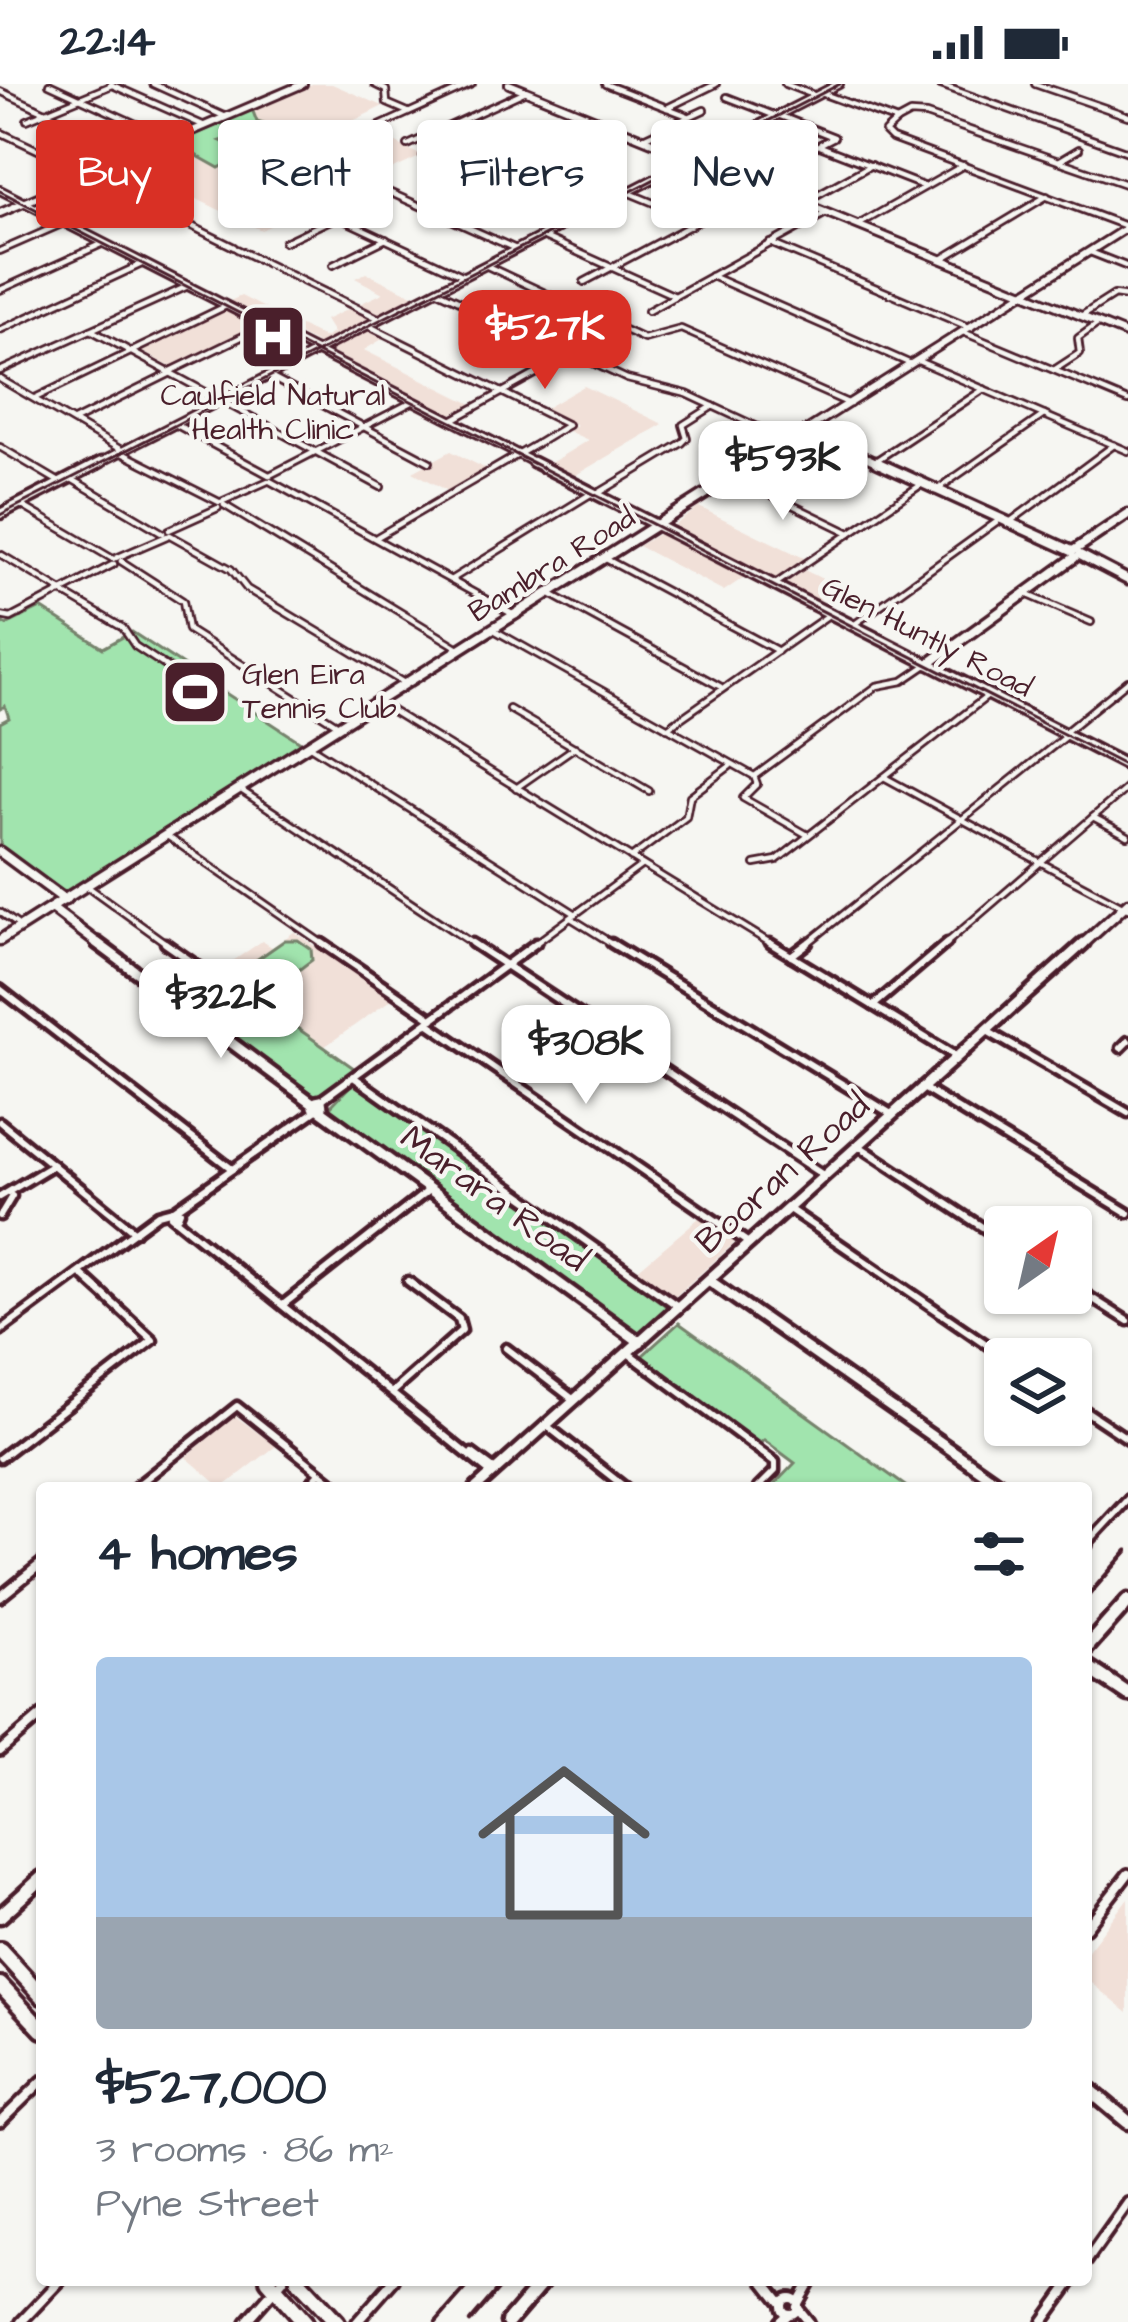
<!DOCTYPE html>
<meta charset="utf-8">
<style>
body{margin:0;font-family:"Architects Daughter",sans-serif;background:#f2f2f3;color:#1f2937;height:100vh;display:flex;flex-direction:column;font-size:45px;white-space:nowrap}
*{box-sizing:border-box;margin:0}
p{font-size:39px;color:#747a83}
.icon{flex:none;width:66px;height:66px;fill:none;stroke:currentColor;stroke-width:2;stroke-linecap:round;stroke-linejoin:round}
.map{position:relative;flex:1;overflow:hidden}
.panel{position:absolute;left:36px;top:1398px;width:1056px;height:804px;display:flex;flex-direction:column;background:#fff;border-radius:12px;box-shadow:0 3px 9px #0004}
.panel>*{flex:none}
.top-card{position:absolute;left:36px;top:36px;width:1056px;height:108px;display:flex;gap:24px}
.needle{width:78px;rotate:34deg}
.tools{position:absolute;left:984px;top:1122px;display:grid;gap:24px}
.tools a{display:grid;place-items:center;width:108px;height:108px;border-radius:12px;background:#fff;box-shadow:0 3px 9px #0004;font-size:60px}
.price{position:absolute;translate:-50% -102px;padding:0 27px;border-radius:24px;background:#fff;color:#222;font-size:39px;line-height:78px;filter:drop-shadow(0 3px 6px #0008)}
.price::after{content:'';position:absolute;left:50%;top:72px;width:36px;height:27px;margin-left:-18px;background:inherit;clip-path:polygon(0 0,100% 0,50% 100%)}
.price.selected{background:#d93025;color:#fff}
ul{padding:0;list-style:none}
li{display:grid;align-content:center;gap:24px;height:636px;padding:0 60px}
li+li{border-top:3px solid #e0e1e3}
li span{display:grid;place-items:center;height:372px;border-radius:12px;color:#555}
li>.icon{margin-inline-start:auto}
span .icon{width:216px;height:216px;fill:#fffc;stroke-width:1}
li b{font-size:51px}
h2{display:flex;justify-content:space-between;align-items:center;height:144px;padding:0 60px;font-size:51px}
.pill{padding:0 42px;border-radius:12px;background:#fff;box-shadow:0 3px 9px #0004;font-size:42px;line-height:108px}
.pill.selected{background:#d93025;color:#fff}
.status{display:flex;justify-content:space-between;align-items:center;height:84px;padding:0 60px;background:#fff;direction:ltr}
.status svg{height:33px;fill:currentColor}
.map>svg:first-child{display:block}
</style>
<div class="status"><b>22:14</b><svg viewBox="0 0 49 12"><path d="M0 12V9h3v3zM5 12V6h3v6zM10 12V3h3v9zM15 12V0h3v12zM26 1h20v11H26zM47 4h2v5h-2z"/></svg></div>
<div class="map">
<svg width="1128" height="2238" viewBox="0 0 1128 2238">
<rect width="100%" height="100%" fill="#f6f6f2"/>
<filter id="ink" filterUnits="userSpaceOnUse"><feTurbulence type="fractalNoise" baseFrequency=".00833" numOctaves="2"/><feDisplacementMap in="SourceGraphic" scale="24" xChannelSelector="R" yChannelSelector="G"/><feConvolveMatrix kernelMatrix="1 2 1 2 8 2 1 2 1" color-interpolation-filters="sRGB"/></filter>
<g filter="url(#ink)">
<g fill="#f1e0d8">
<path d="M312 0H332L383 22 353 37 422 72 261 146 124 80Z"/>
<path d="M780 35 796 41 721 82 702 74Z"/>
<path d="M57 109 70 117 78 115 115 134 89 146 36 119Z"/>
<path d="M366 189 415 212 320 261 230 217 241 212 324 254 333 249 325 236 383 209 355 194Z"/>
<path d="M226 226 255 241 171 283 141 267Z"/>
<path d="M368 246 384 254 364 266 472 320 451 330 329 267Z"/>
<path d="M584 302 663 340 574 392 549 380 588 356 568 347 576 341 544 325Z"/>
<path d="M451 367 486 385 448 407 413 388Z"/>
<path d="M699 423 804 474 796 482 839 503 816 518 672 443Z"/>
<path d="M660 449 746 492 724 507 638 462Z"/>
<path d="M294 848 392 915 324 963 217 888 262 857 272 863Z"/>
<path d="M706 1128 742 1152 665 1221 628 1194Z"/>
<path d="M235 1332 276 1362 222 1404 186 1373Z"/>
<path d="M1128 1814V1929L1086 1895V1869Z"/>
</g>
<g fill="#a1e4ae" stroke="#76826c" stroke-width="3">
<path d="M252 25 257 38 263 40 261 44 221 57 247 69 219 84 176 60Z"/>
<path d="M41 524 103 564 132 548 302 659 64 808 0 762V639L9 634 5 622 0 625V537L6 541Z"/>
<path d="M285 856H298L311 865 312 876C289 892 267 918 240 899L239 888Z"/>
<path d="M215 886 358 987 318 1014 180 915Z"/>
<path d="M351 1001H360L665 1221 666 1226 641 1248 635 1247 329 1024Z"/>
<path d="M679 1239 908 1404H771L795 1379 764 1356 759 1360 641 1273Z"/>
</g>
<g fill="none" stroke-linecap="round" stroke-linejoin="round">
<defs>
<g id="minor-far2">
<path d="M49 0 171 56"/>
<path d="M110 0 205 42"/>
<path d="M153 0 226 33"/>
<path d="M374 0 386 6 387 19 408 28"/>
<path d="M605 0 688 32"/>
<path d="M785 0 816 12"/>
<path d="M938 0 1128 68"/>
<path d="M1035 0 1128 32"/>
<path d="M0 7 35 23"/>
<path d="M821 9 897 37 885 48 892 55 1128 143"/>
<path d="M727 13 776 32"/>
<path d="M35 23 137 71"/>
<path d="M667 24 716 0"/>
<path d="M27 36 112 1"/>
<path d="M897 37 910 30 926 31 1128 101"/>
<path d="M490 41 556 69"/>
<path d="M373 45 472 0"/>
<path d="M0 48 78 85"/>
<path d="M643 54 704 26"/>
<path d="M408 61 526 7"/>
<path d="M820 62 923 102"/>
<path d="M423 72 569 138"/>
<path d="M1059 77 1079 65"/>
<path d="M79 86 234 163"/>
<path d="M589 88 631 106"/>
<path d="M362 96 516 165"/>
<path d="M749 97 834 53 778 31"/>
<path d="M487 102 612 42"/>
<path d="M627 108 661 122 682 111"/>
<path d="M802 119 871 81"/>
<path d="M314 122 464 192"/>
<path d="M858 141 964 81"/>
<path d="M542 152 675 212"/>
<path d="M284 158 337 133"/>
<path d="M770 159 971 244"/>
<path d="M237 165 380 235"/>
<path d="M0 167 64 139"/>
<path d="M1090 168 1128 183"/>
<path d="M942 175 1047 112"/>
<path d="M333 181 386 155"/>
<path d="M485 181 644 255 681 245 850 320"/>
<path d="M711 192 911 280"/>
<path d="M584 198 763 103"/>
<path d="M0 206 104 159"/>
<path d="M436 206 627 295 687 310 790 358"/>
<path d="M648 227 826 129"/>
<path d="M1081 232 1114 211 1128 213"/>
<path d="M367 241 568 341"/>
<path d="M0 246 144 179"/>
<path d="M91 246 381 403"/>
<path d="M963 248 1128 317"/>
<path d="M918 277 1128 367"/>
<path d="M1054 286 1080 269 1078 254 1099 239"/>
<path d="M0 287 188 202"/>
<path d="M169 288 266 241"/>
<path d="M268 292 430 378"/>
<path d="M0 295 123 367"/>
<path d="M35 314 226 222"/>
<path d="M452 336 617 245"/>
<path d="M74 337 171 289"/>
<path d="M175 340 269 391"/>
<path d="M535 361 568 341"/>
<path d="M0 363 61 399"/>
<path d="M122 369 219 418"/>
<path d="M874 378 984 305"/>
<path d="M270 391 414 317"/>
<path d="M735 393 850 449"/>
<path d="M70 394 163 449"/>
<path d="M270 397 516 532"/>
<path d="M935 407 1044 331"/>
<path d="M597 410 682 359 687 354 683 341 713 322"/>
<path d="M221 418 268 397"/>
<path d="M19 420 113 475"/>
<path d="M224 421 459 564"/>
<path d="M1007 440 1114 361"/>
<path d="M169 446 218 424"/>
<path d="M170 451 231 485 247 505 404 599"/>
<path d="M377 453 533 362"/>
<path d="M0 470 62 507"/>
<path d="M116 474 167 452"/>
<path d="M606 475 778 567"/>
<path d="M121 477 183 517 188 546 338 641"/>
<path d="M452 495 592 409"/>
<path d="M774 501 922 400"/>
<path d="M60 507 123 544 135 562 176 589"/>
<path d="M551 510 721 603"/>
<path d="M1026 510 1091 538"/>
<path d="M0 532 11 534 114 480"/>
<path d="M852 542 999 436"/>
<path d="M494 546 754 692"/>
<path d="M379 619 775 862"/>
<path d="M509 625 649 707"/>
<path d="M667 644 830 530"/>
<path d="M1064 649 1128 597"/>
<path d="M310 662 576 830"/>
<path d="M756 691 877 602 903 597 928 580"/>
<path d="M754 692 757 700 743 714 806 750"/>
<path d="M884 693 1064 791"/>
<path d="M516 704 575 663"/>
<path d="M241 706 476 862"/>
<path d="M1093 733 1128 752"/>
<path d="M167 752 326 862"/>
<path d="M631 774 686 733 690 712 730 682"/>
<path d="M755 780 777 776 989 611"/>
<path d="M1062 790 1128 825"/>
<path d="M87 802 170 862"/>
<path d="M0 828 21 843"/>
<path d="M571 834 616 862"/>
<path d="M532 862 642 781"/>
<path d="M804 862 1067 651"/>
<path d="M943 862 1128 703"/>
</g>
<g id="minor-far1">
<path d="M165 859 205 887 172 912"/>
<path d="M322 859 433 935"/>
<path d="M472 859 823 1091"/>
<path d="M611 859 893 1031"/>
<path d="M770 859 957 973"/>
<path d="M791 872 808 859"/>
<path d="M0 905 232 1085"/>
<path d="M873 922 947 859"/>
<path d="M428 939 750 1160"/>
<path d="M987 947 1128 1029"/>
<path d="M1121 964 1128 957"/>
<path d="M355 994 679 1223"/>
<path d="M923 1004 1128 1129"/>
<path d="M321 1016 536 859"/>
<path d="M0 1038 135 1148"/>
<path d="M859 1062 1005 1158"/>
<path d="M0 1113 53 1081"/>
<path d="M789 1125 1008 1275"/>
<path d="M174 1126 318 1025"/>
<path d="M174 1126 180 1127 178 1132 171 1131Z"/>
<path d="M0 1132 12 1112"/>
<path d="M171 1132 492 1390"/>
<path d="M1071 1201 1128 1237"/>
<path d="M284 1220 429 1106"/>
<path d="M0 1247 158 1130 173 1126"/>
<path d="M506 1264 574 1316"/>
<path d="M628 1269 775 1378V1387L758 1404"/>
<path d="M392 1308 462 1246 459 1235 408 1197"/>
<path d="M1071 1317 1128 1355"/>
<path d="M546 1341 626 1404"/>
<path d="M472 1369 495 1386"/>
<path d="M0 1374 153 1256 80 1189"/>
<path d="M134 1404 237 1322 340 1404"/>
<path d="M306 1404 320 1389"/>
<path d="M1089 1457 1128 1415"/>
</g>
<g id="minor">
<path d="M0 1513 42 1479"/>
<path d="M0 1667 42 1631"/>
<path d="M1086 1844 1128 1790"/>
<path d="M0 2038 42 1997"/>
<path d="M1086 2178 1128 2119"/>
<path d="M763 2196 782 2220"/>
<circle cx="790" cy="2222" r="8"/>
<path d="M798 2219 811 2196"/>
<path d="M797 2223 809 2238"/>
<path d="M21 2238 61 2196"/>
<path d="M246 2238 283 2196"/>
<path d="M357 2238 394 2196"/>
<path d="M780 2238 789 2230"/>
<path d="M1043 2238 1073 2196"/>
</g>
<g id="tertiary-far3">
<path d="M0 106 539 381"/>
<path d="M0 129 303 0"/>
<path d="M808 347 883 381"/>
<path d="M751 381 1128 143"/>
</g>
<g id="tertiary-far2">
<path d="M533 378 1128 682"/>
<path d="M876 378 1072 467"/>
<path d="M1073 467 1128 430"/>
<path d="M1080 471 1128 496"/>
<path d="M928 580 1074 474"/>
<path d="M0 768 65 816"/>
<path d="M51 824 101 862"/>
<path d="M0 856 756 378"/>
<path d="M1081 862 1128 819"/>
</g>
<g id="tertiary-far1">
<path d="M97 859 314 1020"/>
<path d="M321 1017 322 1023H314L316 1018Z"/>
<path d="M319 1025 640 1258"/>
<path d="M710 1197 1006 1404"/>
<path d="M476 1404 1084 859"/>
<path d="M1086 1455V1461"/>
</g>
<g id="tertiary">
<path d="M1086 1564 1128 1517"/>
<path d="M1086 1582 1128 1610"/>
<path d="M0 1832 42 1794"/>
<path d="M1086 2003 1128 2038"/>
<path d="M508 2238 544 2196"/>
</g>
<g id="secondary-far1">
<path d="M509 0 1128 251"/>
<path d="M95 381 839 0"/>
</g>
<path id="secondary" d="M0 430 101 378"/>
<g id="trunk">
<path d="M0 1866 42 1912"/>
<path d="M0 1901 42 1946"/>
<path d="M268 2196 305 2238"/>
<path d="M298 2196 337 2238"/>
</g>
</defs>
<use href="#minor-far2" stroke="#4a1f2b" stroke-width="10"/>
<use href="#minor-far1" stroke="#4a1f2b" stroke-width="15"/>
<use href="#minor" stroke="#4a1f2b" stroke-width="16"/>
<use href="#tertiary-far3" stroke="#4a1f2b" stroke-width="12"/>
<use href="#tertiary-far2" stroke="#4a1f2b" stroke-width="15"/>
<use href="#tertiary-far1" stroke="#4a1f2b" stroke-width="18"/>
<use href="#tertiary" stroke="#4a1f2b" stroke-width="21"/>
<use href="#secondary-far1" stroke="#4a1f2b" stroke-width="12"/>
<use href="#secondary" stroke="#4a1f2b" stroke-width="15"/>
<use href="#trunk" stroke="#4a1f2b" stroke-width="22"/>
<use href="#minor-far2" stroke="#f6f6f2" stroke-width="4.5"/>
<use href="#minor-far1" stroke="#f6f6f2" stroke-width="6"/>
<use href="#minor" stroke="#f6f6f2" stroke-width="8"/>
<use href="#tertiary-far3" stroke="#f6f6f2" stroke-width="6"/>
<use href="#tertiary-far2" stroke="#f6f6f2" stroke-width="8"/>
<use href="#tertiary-far1" stroke="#f6f6f2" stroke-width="9"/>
<use href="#tertiary" stroke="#f6f6f2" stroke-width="12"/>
<use href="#secondary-far1" stroke="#f6f6f2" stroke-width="6"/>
<use href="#secondary" stroke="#f6f6f2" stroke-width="8"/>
<use href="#trunk" stroke="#f6f6f2" stroke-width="14"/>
<g stroke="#4a1f2b" stroke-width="3">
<path d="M0 107 1128 683"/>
<path d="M0 431 840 0"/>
</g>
<path stroke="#4a1f2b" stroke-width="3" d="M1125 1470 1128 1466"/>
<g stroke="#4a1f2b" stroke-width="4.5">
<path d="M1086 1514 1127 1467"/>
<path d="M436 2238 473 2196"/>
<path d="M470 2238 506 2196"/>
</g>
</g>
</g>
<defs>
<symbol id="hospital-square" viewBox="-11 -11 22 22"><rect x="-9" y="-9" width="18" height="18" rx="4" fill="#4a1f2b" stroke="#f6f6f2"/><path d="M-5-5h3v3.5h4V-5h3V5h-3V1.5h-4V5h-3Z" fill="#fff"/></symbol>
<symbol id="stadium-square" viewBox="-11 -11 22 22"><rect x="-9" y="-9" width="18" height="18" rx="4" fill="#4a1f2b" stroke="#f6f6f2"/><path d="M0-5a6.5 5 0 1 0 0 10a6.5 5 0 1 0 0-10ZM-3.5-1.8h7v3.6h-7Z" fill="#fff"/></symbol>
</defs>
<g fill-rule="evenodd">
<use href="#hospital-square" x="235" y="215" width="76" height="76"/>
<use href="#stadium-square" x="157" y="570" width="76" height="76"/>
</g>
<g text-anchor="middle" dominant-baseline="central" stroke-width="9" stroke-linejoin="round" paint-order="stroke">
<g font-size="30" fill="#4a1f2b" stroke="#f6f6f2">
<text x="273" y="312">Caulfield Natural<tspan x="273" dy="34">Health Clinic</tspan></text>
<text x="242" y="591" text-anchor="start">Glen Eira<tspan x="242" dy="34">Tennis Club</tspan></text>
</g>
<g font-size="30" fill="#4a1f2b" stroke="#f6f6f2">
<text transform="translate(552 481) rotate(-32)">Bambra Road</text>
<text transform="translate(927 553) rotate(27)">Glen Huntly Road</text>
</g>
<g font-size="36" fill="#4a1f2b" stroke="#f6f6f2">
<text transform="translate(783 1090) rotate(-42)">Booran Road</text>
<text transform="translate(494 1115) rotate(36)">Marara Road</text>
</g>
</g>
</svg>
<div class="tools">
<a><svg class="needle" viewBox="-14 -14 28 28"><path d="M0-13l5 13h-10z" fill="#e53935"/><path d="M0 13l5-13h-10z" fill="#747a83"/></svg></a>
<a><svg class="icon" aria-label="layers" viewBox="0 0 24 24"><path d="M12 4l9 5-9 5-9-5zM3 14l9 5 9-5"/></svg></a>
</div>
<b class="price selected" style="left:545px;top:308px">$527K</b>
<b class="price" style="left:783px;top:439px">$593K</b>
<b class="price" style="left:221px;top:977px">$322K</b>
<b class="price" style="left:586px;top:1023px">$308K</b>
<div class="top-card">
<a class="pill selected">Buy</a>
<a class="pill">Rent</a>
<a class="pill">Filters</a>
<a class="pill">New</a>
</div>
<section class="panel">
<h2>4 homes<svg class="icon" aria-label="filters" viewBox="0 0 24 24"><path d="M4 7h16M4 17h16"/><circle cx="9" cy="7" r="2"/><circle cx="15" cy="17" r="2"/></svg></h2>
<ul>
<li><span style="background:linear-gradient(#a9c7e8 70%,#9aa5b1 0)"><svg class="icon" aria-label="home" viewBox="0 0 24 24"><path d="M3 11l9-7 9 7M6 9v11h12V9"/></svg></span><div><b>$527,000</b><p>3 rooms · 86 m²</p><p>Pyne Street</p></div></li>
</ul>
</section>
</div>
